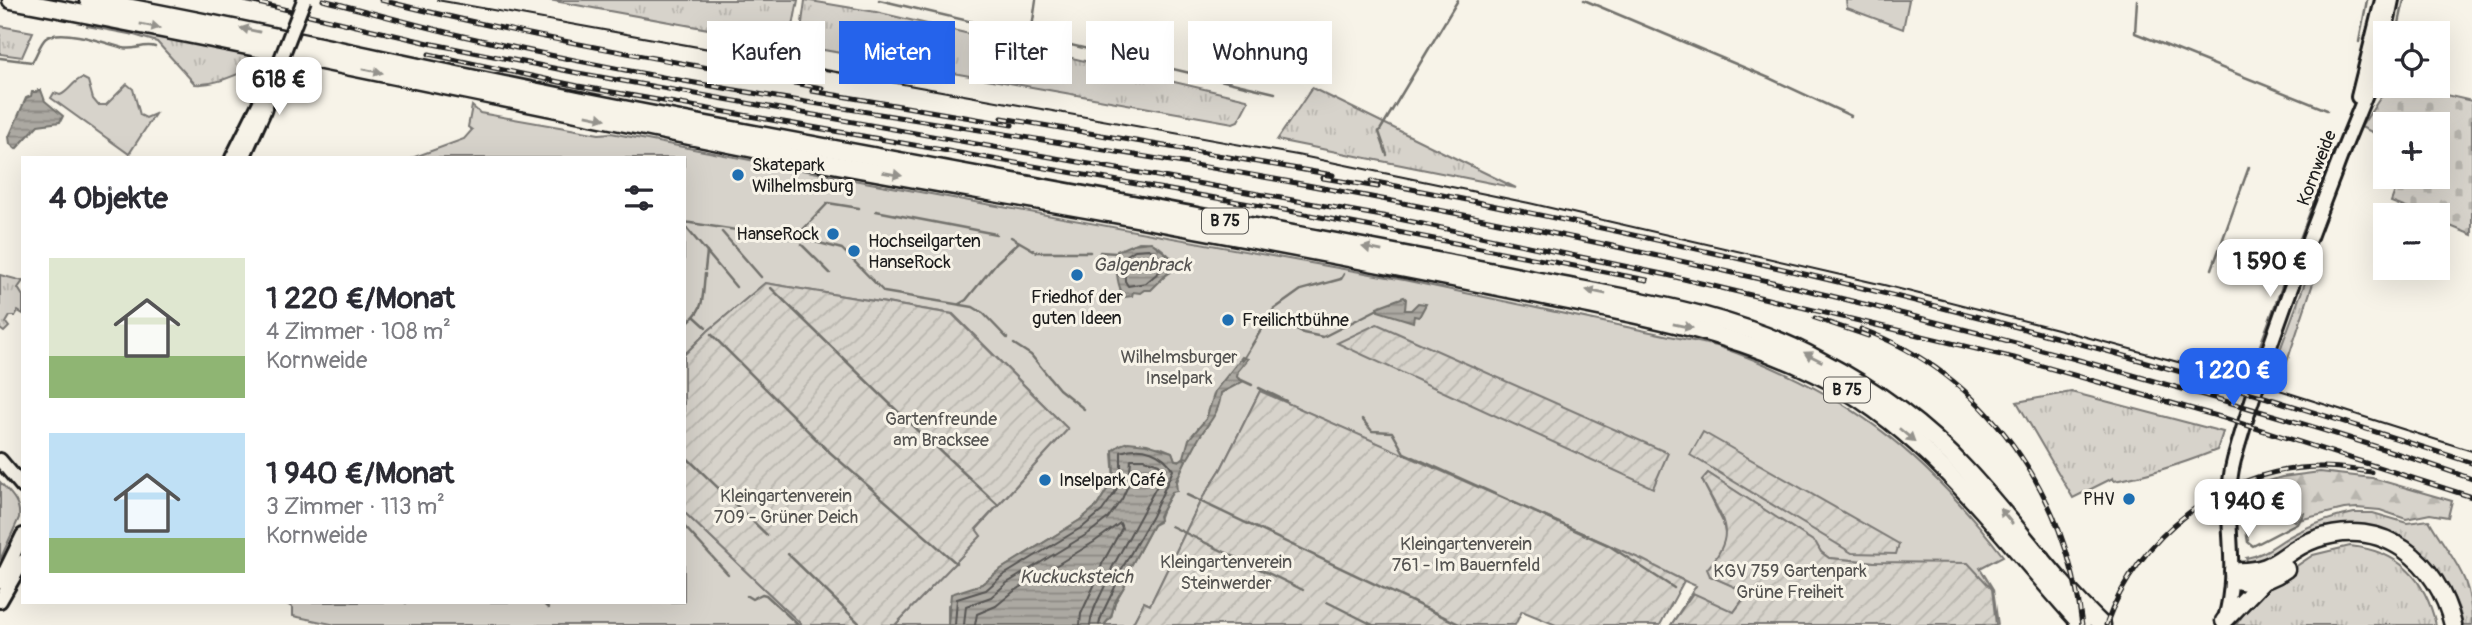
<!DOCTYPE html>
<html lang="de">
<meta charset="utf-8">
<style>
body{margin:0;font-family:Pangolin,sans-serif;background:#f7f7f7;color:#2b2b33;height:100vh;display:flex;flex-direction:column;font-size:26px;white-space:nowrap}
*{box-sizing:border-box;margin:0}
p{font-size:23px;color:#7c7c81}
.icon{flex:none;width:38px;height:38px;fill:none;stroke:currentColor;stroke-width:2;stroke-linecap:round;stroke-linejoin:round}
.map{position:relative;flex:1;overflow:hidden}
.sheet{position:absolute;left:21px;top:156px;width:665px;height:448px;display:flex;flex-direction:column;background:#fff;border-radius:0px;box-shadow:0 7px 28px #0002}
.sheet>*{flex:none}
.top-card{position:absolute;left:707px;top:21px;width:665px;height:63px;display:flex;gap:14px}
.controls{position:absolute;left:2373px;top:21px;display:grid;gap:14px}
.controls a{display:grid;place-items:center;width:77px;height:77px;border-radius:0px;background:#fff;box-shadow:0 7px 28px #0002;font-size:35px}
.price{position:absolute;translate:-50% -60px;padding:0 16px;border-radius:14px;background:#fff;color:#222;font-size:23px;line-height:46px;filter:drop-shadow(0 2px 4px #0008)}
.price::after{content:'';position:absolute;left:50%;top:42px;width:21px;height:16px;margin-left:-10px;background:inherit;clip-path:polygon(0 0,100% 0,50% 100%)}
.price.active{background:#2563eb;color:#fff}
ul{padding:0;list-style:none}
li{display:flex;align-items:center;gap:21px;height:175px;padding:0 28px}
li span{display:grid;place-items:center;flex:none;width:196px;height:140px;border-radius:0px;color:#555}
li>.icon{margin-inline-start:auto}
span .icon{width:84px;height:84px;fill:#fffc;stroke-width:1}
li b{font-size:30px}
h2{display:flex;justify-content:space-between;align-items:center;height:84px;padding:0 28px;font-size:30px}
.pill{padding:0 24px;border-radius:0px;background:#fff;box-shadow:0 7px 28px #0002;font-size:24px;line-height:63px}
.pill.active{background:#2563eb;color:#fff}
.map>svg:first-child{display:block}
</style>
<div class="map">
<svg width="2472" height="625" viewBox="0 0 2472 625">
<defs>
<pattern id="grass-tufts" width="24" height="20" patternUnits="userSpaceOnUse" patternTransform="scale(1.75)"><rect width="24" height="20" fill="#d7d3cb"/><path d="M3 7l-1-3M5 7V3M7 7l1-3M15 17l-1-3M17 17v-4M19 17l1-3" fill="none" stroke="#b8b5ae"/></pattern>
<pattern id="forest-firs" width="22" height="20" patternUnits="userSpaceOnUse" patternTransform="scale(1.75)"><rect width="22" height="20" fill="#d7d3cb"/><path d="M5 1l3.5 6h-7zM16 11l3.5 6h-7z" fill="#b8b5ae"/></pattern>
<pattern id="cemetery-stones" width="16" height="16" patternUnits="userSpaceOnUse" patternTransform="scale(1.75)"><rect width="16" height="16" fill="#d7d3cb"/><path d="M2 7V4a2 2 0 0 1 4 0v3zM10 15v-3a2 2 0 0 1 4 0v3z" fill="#b8b5ae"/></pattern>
<pattern id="garden-furrows" width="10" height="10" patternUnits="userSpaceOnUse" patternTransform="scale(1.75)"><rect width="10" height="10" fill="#d7d3cb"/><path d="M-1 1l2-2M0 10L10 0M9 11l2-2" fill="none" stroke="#b8b5ae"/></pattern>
<pattern id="water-rules" width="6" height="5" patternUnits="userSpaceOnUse" patternTransform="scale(1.75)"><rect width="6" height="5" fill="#aca9a2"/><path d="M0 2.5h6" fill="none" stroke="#8b8983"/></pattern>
</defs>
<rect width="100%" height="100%" fill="#f7f3e8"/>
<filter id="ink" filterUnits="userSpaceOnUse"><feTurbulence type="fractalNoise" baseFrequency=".0143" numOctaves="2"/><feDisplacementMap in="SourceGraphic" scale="14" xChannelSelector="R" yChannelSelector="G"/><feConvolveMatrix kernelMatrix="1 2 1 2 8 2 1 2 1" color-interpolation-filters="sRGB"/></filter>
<g filter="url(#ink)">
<g fill="url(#grass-tufts)" stroke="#7a7874" stroke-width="2">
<path d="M549 0H798L791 37 789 41 785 43Z"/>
<path d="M805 0 876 12 1247 99 1248 102 1238 121 1233 123 807 47C797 36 804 14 805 0Z"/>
<path d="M88 23 271 58 269 63C245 68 221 86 195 84L157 42 134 35 87 26Z"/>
<path d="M0 26 33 32 22 57 0 54Z"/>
<path d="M1312 88 1516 188 1277 140Z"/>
<path d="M2339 143 2261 355 2260 345 2333 150Z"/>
<path d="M2316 253 2317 271 2281 380 2270 377Z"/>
<path d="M0 275 23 281 18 288 23 296V314L18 311 15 316H10L6 323 9 327 4 332 0 329Z"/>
<path d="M2071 392 2223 432 2217 450C2184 463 2149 475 2114 481L2113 478 2073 498 2017 402Z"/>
<path d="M2354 513H2373L2407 523 2429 520C2452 561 2472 573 2472 625H2463C2452 569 2414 555 2369 531L2249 566 2246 558C2266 555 2279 541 2296 533 2315 523 2334 517 2354 513Z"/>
<path d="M2350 546C2399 551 2425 578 2436 625H2236L2249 606 2252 596 2313 555Z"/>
</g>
<path fill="url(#forest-firs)" stroke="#7a7874" stroke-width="2" d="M2320 472 2372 478 2452 501 2448 517 2430 514 2406 519 2380 510 2357 508 2344 509 2295 521 2244 504 2243 489 2282 477Z"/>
<path fill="url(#cemetery-stones)" stroke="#7a7874" stroke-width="2" d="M2388 86H2407L2472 101V235L2438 221V215H2424L2391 202 2400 177H2438V124H2385V138L2361 127Z"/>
<g fill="#d7d3cb" stroke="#7a7874" stroke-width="2" fill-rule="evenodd">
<path d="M1846 0H1909L1903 29 1847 8Z"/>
<path d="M82 78 88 81 93 99 98 105H106L127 84 133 89 140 115 146 118 155 114 129 154 51 98 54 93 60 95C69 92 73 81 82 78Z"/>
<path d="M472 106 480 113 599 134 611 133 859 181 1404 280 1717 346C1844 390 1921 449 2003 556L1980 568 1993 589 1998 625 1992 589 1874 562 1829 558 1821 552 1815 543 1708 473 1702 480 1723 522 1726 539 1710 576 1748 592 1725 625H1671L1696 586 1260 391 1221 469 1200 502 1150 605 1144 602 1132 625H1104L1111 617 1115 602 1125 585 1126 575 1153 525 1159 522C1160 510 1168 501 1173 491 1178 482 1180 470 1186 460H1175L1172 452 1160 447 1112 454 1114 478 1097 506 1080 520 998 571 982 584 971 589 948 605V625H895L981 536 976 530 1068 429 953 314 765 283 708 331 684 355V158H412L464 139 472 130 468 127ZM1139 242C1155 241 1162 248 1172 259L1171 272 1144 290 1121 294 1116 253Z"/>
<path d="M0 482C10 493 21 502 19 518L0 560Z"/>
<path d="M684 512 802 625H336L293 616V608L284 602H684Z"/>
</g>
<g fill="url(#garden-furrows)" stroke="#7a7874" stroke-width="2">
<path d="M765 283 952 314 1068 429 976 529 981 536 895 625H802L684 512V355L708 331Z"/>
<path d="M1377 324 1668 453 1653 488 1337 343Z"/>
<path d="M1260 391 1643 560 1684 581 1660 625H1556L1522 611 1515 625H1132L1144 602 1150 605 1200 502 1221 469Z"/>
<path d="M1703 432 1899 544 1896 554 1852 553 1690 455Z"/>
<path d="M1708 473 1816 543 1821 552 1829 558 1874 562 1968 563 1992 589 1996 625H1671L1693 593 1734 612 1748 593 1710 576 1707 569C1740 532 1721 518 1702 480Z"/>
</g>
<g fill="url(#water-rules)" stroke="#72716c" stroke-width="2">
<path d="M38 90H41L45 101 63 116 60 122 38 125 16 149 10 144 9 137 26 98 31 96 32 92H36Z"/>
<path d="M1151 242 1173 259V268L1151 290H1144L1140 293 1133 292 1132 296 1125 297C1116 286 1116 264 1117 251L1133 244Z"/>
<path d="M1404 297 1406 299 1405 310H1411L1418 303 1426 304 1419 317 1414 316 1413 322 1378 311 1377 307Z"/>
<path d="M1242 357 1248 359 1238 371 1237 377 1242 382 1221 393C1219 415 1209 421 1199 438 1195 445 1192 452 1188 458L1184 457 1189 439 1206 419 1215 391Z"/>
<path d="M1128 442 1147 444 1172 452 1175 460 1179 461 1183 458 1186 460 1176 481 1177 491 1172 492 1159 516 1160 520 1153 525 1126 575 1125 585 1115 602 1111 617 1104 625H948L951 594 982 584 998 571 1080 520 1097 506 1114 478 1113 450 1120 445Z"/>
</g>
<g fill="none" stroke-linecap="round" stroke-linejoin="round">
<g stroke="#565452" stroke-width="2">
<path d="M1149 249 1166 262V266L1146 283 1128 286 1125 281 1124 257 1135 250Z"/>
<path d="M955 625 957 599 986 590 1002 576 1084 526 1102 511 1114 494 1121 480V452C1142 444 1163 452 1173 470L1152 516 1120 572C1117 590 1102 607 1099 625"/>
<path d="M964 625 966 606 991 597 1007 583 1089 533 1108 518 1122 499 1129 483 1131 459H1144L1159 464 1163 471 1159 482 1112 568C1107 587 1092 605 1090 625"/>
<path d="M975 625 977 614 996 606 1013 592 1094 542 1120 523 1122 528 1102 564 1099 575 1081 614 1080 625"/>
</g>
<g stroke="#72716c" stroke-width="2.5">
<path d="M879 0 1275 93"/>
<path d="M1584 0 1769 78 1851 116"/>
<path d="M2137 0 2135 33 2327 110"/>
<path d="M2397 33 2404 0"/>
<path d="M1031 35 1036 0"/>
<path d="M2359 42 2367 0"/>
<path d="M0 58 32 62C37 55 40 43 46 38 61 27 106 43 123 48 135 51 144 43 155 47"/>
<path d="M1387 155 1379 132 1458 0"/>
<path d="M876 211 996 234"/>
<path d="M684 222 794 239 828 203 859 208"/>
<path d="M684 225 736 287"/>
<path d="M722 232 761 277"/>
<path d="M1011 237 1037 252H1090"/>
<path d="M808 240 842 249 884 292 973 307 983 313 1007 338"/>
<path d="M802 245 830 273"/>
<path d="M1100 252 1116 253"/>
<path d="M2212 269 2249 167"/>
<path d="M705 270 707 252"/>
<path d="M771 288 923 436"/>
<path d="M959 304 966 300 997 262 1019 242"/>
<path d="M1273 310 1301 290 1341 279 1344 274"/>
<path d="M695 317 706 327"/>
<path d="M1276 320 1303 333 1323 337 1378 309"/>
<path d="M684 325C706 309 702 299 705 274"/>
<path d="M711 334 825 448 956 563"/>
<path d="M1014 344 1031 355 1059 389 1084 409"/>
<path d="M1243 360 1261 330 1262 322"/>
<path d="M1239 379 1252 385"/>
<path d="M1259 388 1286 401"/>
<path d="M1362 419 1372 431 1392 432 1404 453 1608 545 1674 588"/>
<path d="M929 440 999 506"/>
<path d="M684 455 767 535"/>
<path d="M1187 495 1461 625"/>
<path d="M2241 496 2248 542 2253 546 2299 522 2304 513"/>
<path d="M684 526 728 574"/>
<path d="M1171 526 1303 590"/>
<path d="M788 554 861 625"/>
<path d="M747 596 752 599 762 594 766 595 798 625"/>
<path d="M405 602 406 603"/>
<path d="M542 602 548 608"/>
<path d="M1327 602 1373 625"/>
</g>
<defs>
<g id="secondary">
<path d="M2385 33 2392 0"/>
<path d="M2358 97 2382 0"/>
<path d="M232 158 265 92"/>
<path d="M243 158 264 111 279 64"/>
<path d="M0 460 23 487"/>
<path d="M0 582 23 535"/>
<path d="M0 601 23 561"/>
<path d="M2225 618C2241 565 2220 513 2234 460 2262 361 2299 265 2336 169 2352 124 2375 81 2385 34"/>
</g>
<g id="highway">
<path d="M11 0C263 47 513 101 764 151 880 174 997 193 1114 214 1249 239 1384 264 1518 291 1620 311 1724 328 1817 374 1929 430 2000 535 2082 625"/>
<path d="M88 0C256 30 421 69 588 102 794 143 1001 179 1207 218 1325 240 1442 261 1559 285 1647 302 1740 317 1819 360 1873 388 1925 425 1966 470 2013 520 2052 578 2102 625"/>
<path d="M2233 571C2280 573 2279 552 2316 539 2383 516 2438 561 2453 625"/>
<path d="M2233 572 2240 581C2257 585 2272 579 2286 569"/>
<path d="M2224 621 2263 581"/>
</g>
</defs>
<use href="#secondary" stroke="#1c1c1c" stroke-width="18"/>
<use href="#highway" stroke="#1c1c1c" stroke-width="21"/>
<use href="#secondary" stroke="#f7f3e8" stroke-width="12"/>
<use href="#highway" stroke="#f7f3e8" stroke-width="16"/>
<path stroke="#1c1c1c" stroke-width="2" d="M437 0 1297 155 1529 203 1884 285 2057 329 2273 388 2472 451"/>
<defs>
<g id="rail">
<path d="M245 0 433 44 578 73 1399 219 1667 275 2014 358 2224 418 2472 497"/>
<path d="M323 0C370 12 416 25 463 36 736 99 1016 131 1291 182 1571 233 1848 295 2122 372 2240 405 2357 438 2472 479"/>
<path d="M381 0C527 37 674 62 822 88"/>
<path d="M429 54 578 86 1284 210 1647 280"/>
<path d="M812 91 1012 125"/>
<path d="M1002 118 1333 175"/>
<path d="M1323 178 1378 187"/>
<path d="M1371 181C1599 225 1826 276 2051 336 2193 373 2333 418 2472 463"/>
<path d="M1815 318 1868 336"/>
<path d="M1861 329C1987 375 2067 494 2082 625"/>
<path d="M2106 625C2138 536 2222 469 2318 467 2335 466 2354 470 2371 472"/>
</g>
</defs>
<use href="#rail" stroke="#1c1c1c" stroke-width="5"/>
<use href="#rail" stroke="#f7f3e8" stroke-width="2.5" stroke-dasharray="8" stroke-linecap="butt"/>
<defs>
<path id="secondary-bridge" d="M279 64 304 0"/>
</defs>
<use href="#secondary-bridge" stroke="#1c1c1c" stroke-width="18" stroke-linecap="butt"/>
<use href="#secondary-bridge" stroke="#f7f3e8" stroke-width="12"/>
</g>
<defs><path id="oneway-solid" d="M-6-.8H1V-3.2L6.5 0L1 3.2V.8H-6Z" transform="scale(1.75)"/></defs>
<g fill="#94928c">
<use href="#oneway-solid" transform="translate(150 26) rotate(11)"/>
<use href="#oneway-solid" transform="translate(250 30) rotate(-168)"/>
<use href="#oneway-solid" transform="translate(373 71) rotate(12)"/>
<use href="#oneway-solid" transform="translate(596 117) rotate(11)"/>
<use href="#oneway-solid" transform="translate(892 174) rotate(10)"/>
<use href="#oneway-solid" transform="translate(1372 249) rotate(-169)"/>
<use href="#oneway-solid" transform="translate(1596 292) rotate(-168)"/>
<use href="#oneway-solid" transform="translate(1683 326) rotate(12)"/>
<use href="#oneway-solid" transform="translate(1813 357) rotate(-153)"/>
<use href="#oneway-solid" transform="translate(1907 435) rotate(40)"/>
<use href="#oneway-solid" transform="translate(2006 516) rotate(-130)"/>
</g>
</g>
<g fill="#1f6fb2" stroke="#f7f3e8" stroke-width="2.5">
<circle cx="738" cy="175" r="7"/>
<circle cx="833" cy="234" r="7"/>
<circle cx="854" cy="251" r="7"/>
<circle cx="1077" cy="275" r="7"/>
<circle cx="1228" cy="320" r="7"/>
<circle cx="1045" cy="480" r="7"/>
<circle cx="2129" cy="499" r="7"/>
</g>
<g text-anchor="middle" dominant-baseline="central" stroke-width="6" stroke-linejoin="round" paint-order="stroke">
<g fill="#f7f3e8" stroke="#5e5c59" stroke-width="2">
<rect x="1202" y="208.5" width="46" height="25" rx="5"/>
<rect x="1824" y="377.5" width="46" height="25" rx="5"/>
</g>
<g font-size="16" font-weight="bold" fill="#1c1c1c">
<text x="1225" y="221">B 75</text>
<text x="1847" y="390">B 75</text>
</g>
<g font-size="18" fill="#1c1c1c" stroke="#f7f3e8" text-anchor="start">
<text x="752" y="165">Skatepark<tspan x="752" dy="21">Wilhelmsburg</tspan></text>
<text x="819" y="234" text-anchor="end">HanseRock</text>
<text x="868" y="241">Hochseilgarten<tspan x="868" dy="21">HanseRock</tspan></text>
<text x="1077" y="297" text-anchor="middle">Friedhof der<tspan x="1077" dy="21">guten Ideen</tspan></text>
<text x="1242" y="320">Freilichtbühne</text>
<text x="1059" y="480">Inselpark Café</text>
<text x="2115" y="499" text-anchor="end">PHV</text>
</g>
<g font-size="18" fill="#1c1c1c" stroke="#f7f3e8">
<text transform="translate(2317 168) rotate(-69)">Kornweide</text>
</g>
<g font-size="18" fill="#545351" stroke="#f7f3e8">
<text x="1179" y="357">Wilhelmsburger<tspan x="1179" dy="21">Inselpark</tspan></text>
<text x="941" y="419">Gartenfreunde<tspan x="941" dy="21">am Bracksee</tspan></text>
<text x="786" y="496">Kleingartenverein<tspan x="786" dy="21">709 - Grüner Deich</tspan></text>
<text x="1466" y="544">Kleingartenverein<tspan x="1466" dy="21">761 - Im Bauernfeld</tspan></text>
<text x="1226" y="562">Kleingartenverein<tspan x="1226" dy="21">Steinwerder</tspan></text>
<text x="1790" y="571">KGV 759 Gartenpark<tspan x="1790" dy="21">Grüne Freiheit</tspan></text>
</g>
<g font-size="19" font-style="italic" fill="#565452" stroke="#f7f3e8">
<text x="1142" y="265">Galgenbrack</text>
<text x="1076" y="577">Kuckucksteich</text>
</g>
</g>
</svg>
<div class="controls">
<a><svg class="icon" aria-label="locate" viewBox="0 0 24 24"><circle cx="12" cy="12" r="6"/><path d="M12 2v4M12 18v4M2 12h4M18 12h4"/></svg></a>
<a>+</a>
<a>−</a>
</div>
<b class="price" style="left:279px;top:117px">618 €</b>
<b class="price" style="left:2270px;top:299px">1 590 €</b>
<b class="price active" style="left:2233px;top:408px">1 220 €</b>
<b class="price" style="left:2248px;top:539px">1 940 €</b>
<div class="top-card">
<a class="pill">Kaufen</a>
<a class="pill active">Mieten</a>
<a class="pill">Filter</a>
<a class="pill">Neu</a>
<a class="pill">Wohnung</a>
</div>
<section class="sheet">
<h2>4 Objekte<svg class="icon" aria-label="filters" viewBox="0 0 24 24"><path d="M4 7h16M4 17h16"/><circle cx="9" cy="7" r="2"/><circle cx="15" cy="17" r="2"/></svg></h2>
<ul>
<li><span style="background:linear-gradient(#dfe7d0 70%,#8fb573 0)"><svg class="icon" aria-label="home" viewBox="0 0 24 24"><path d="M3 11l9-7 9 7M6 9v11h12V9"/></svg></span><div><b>1 220 €/Monat</b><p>4 Zimmer · 108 m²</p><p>Kornweide</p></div></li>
<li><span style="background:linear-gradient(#bfe0f5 75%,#8fb573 0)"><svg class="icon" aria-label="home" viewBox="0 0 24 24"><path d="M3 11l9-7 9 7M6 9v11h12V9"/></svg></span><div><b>1 940 €/Monat</b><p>3 Zimmer · 113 m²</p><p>Kornweide</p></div></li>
</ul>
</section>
</div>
